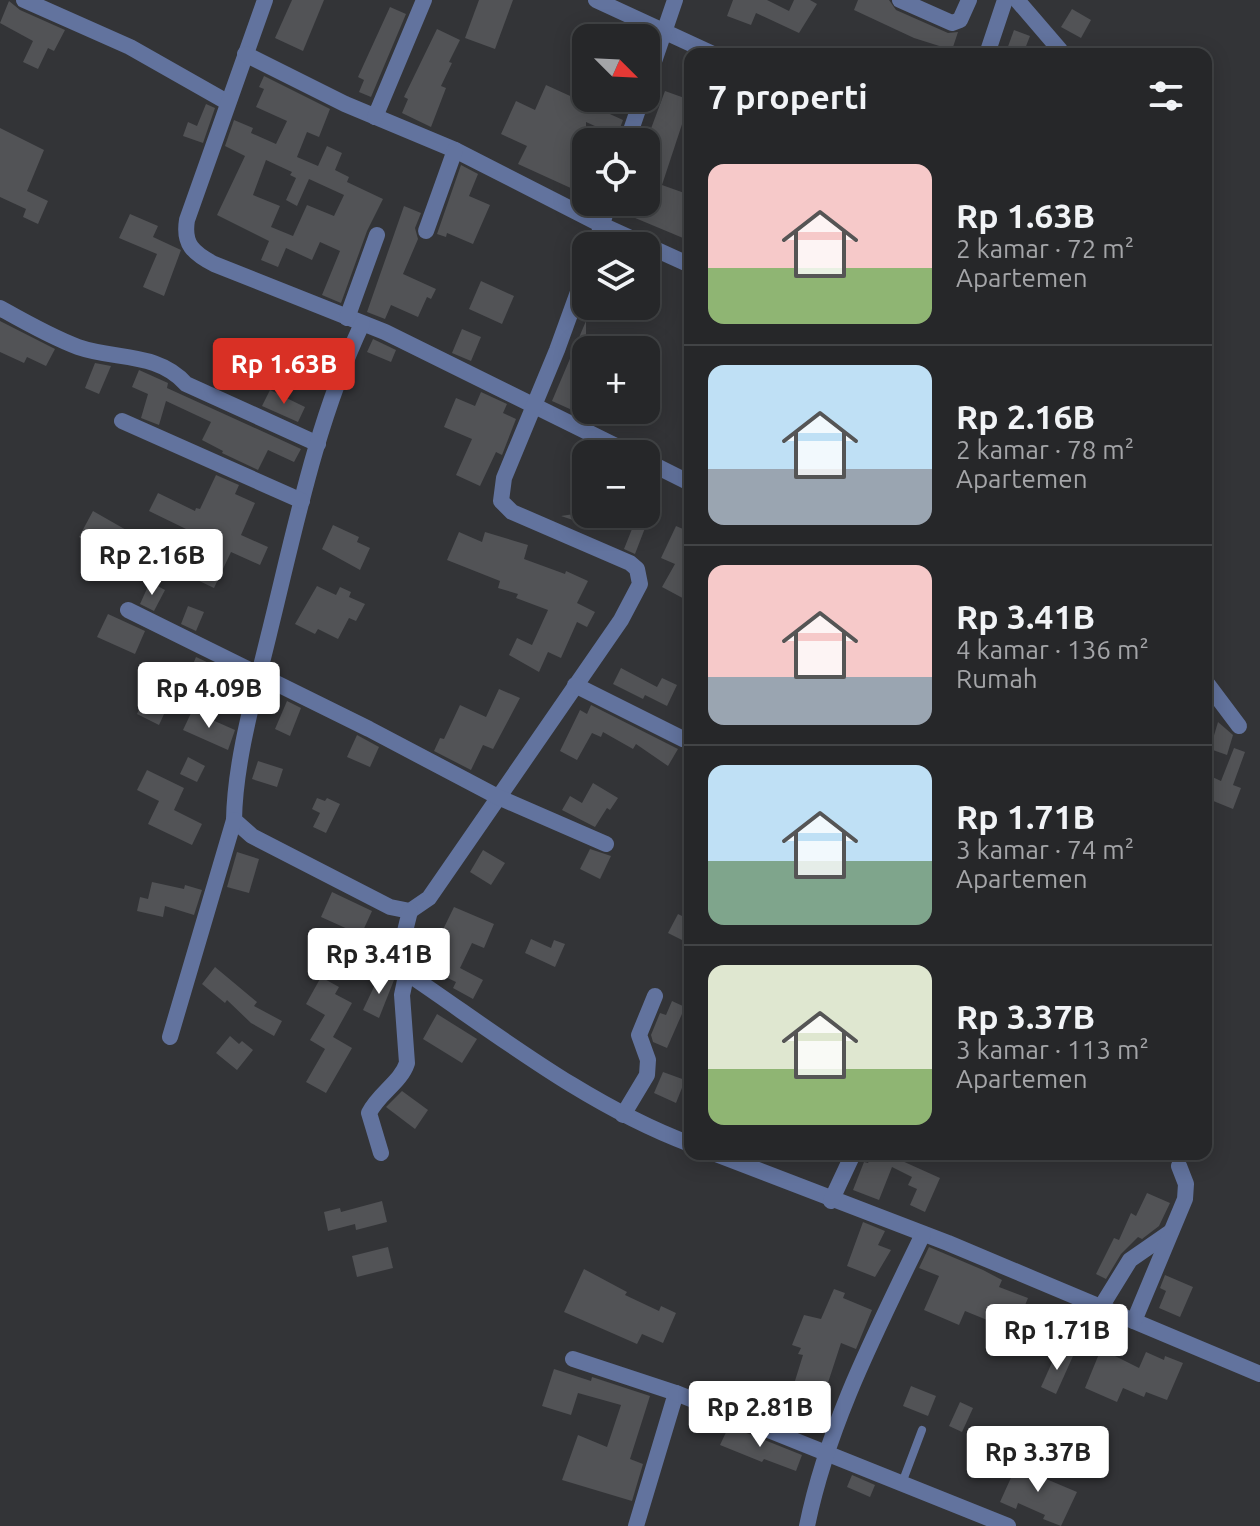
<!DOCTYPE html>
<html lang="id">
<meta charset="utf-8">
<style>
body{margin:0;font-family:Ubuntu,sans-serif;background:#2e2f31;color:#f1f3f6;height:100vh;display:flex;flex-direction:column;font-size:30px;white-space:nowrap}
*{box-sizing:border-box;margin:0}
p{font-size:26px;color:#a4a5a8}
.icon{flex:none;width:44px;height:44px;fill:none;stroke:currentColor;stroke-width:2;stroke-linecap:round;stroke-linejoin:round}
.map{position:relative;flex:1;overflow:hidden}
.panel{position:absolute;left:684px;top:48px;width:528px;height:1112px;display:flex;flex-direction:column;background:#262729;border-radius:16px;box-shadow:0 4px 20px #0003,0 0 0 2px #424446}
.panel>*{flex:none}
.needle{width:52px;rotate:114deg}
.controls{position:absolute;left:572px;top:24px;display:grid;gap:16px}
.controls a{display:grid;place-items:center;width:88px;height:88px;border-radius:16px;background:#262729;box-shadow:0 4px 20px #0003,0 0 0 2px #424446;font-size:40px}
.price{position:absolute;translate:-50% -68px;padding:0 18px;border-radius:8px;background:#fff;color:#222;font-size:26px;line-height:52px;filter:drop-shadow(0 2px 4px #0008)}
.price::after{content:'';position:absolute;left:50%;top:48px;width:24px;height:18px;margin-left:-12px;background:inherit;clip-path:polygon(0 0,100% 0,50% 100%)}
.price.on{background:#d93025;color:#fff}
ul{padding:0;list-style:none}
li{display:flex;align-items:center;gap:24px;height:200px;padding:0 24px}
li+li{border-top:2px solid #424446}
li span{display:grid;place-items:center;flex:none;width:224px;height:160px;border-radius:16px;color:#555}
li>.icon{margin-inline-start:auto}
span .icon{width:96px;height:96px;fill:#fffc;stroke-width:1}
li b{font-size:34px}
h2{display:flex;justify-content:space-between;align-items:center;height:96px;padding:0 24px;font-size:34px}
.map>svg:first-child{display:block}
</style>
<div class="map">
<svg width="1260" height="1526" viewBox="0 0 1260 1526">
<rect width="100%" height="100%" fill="#333437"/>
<g fill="#525356" fill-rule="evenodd">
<path d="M292 0H324L303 51 275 38Z"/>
<path d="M479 0H513L495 49 465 38Z"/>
<path d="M733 0H767L789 11 794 0H810L817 4 799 33 756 13 751 25 727 16Z"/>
<path d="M858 0H889L896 10 948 33 958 32 952 50 914 38 854 10Z"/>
<path d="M9 1 20 10 65 30 54 51 48 48 38 69 23 62 33 41 0 23Z"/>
<path d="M390 7 406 14 371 97 359 92 364 80 358 77Z"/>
<path d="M1072 9 1091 20 1081 38 1061 27Z"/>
<path d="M437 29 460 40 449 62 452 63 441 86 446 88 431 127 402 113 408 99 404 97Z"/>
<path d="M1014 30 1030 36 1023 54 1006 52Z"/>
<path d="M264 76 330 109 319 137 307 132 297 157 318 166 327 146 342 153 335 170 349 177 347 182 383 199 367 231 341 303 322 295 340 251 320 242 312 260 286 248 278 267 261 260 269 241 217 215 245 156 225 146 234 120 253 128 251 133 276 144 287 121 256 107 264 89 259 87ZM266 160 292 172 290 175 296 178 286 200 297 206 309 179 344 195 334 216 307 205 293 236 271 227 280 206 253 195Z"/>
<path d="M546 85 623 120 617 136 586 122V195L518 164 527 146 501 134 516 101 535 110Z"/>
<path d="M665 91 690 100 662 185 690 195V221L683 238 628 215 633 202H646V133L649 134Z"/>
<path d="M206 104 215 108 203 143 183 136 188 122 197 126Z"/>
<path d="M0 128 44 150 27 191 48 201 38 224 23 217 26 209 0 197Z"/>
<path d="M461 165 478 174 469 196 490 205 473 244 447 233 446 237 437 234Z"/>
<path d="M404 206 421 213 415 228 418 239 403 274 436 289 431 299 427 297 418 317 391 305 385 319 367 312Z"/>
<path d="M130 214 158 226 153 237 181 250 164 296 143 287 157 254 119 238Z"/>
<path d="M481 281 514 296 502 324 469 309Z"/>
<path d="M0 321 55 349 46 366 27 357 24 363 0 352Z"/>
<path d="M586 321V339L611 350H586V404L581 414 552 401Z"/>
<path d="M462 329 481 337 471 361 452 353Z"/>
<path d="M373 339 396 350 391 362 367 352Z"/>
<path d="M296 347 323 360 312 384 284 371Z"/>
<path d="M95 363 111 366 99 394 85 388Z"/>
<path d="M139 370 168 383 167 388 301 449 294 462 268 450 258 470 222 453 223 451 202 440 211 422 166 401 159 425 141 418 148 394 132 387Z"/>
<path d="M270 390 305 407 298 422 262 406Z"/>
<path d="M481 392 507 404 503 413 516 419 502 455 496 452 480 486 456 475 472 439 444 427 456 398 475 406Z"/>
<path d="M216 475 239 485 235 494 255 503 241 535 268 547 260 565 231 552 214 588 189 576 203 547 182 537 186 529 149 511 158 493 195 511 196 508 200 509Z"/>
<path d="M584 484 586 514H599L594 527 561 516 574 514Z"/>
<path d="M93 511 128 531 113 556 79 537Z"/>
<path d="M634 524 645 528 635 554 624 549Z"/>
<path d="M333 525 359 537 357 542 370 548 360 570 322 549Z"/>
<path d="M676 526 690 532V602L662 587 675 564 661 558Z"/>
<path d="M459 532 482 542 485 532 528 545 524 559 565 574 566 571 588 581 577 603 595 612 587 627 577 622 561 658 548 652 539 672 509 655 517 638 532 645 548 610 516 598 518 594 498 588 500 581 447 560Z"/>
<path d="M150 582 165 590 154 611 140 604Z"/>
<path d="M317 586 336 595 340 587 351 592 349 597 365 604 356 621 349 618 338 639 318 629 315 634 295 624Z"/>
<path d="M188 606 204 612 196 631 181 624Z"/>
<path d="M108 614 145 631 135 654 97 637Z"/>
<path d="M196 657 224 670 222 674 238 681 231 698 187 679Z"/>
<path d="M621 668 657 687 662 678 677 685 667 706 645 695 643 699 613 684Z"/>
<path d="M499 689 520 698 493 749 483 745 471 770 434 751 440 738 444 739 460 705 486 717Z"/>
<path d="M148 690 170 701 159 725 137 714Z"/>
<path d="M287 701 301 708 290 736 275 729Z"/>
<path d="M591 705 678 749 668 766 636 744 633 749 603 732 601 737 592 733 577 760 560 751 580 710 587 714Z"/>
<path d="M192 711 235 730 228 750 183 730Z"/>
<path d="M1218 722 1233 735 1227 755 1210 749Z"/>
<path d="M357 735 379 747 370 767 347 757Z"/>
<path d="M1234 748 1245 752 1233 785 1241 788 1233 809 1206 798V781L1208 775 1221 781Z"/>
<path d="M188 757 205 766 197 782 180 774Z"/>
<path d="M258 761 283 769 277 787 252 779Z"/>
<path d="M147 770 184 788 174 810 202 824 192 845 148 824 159 801 137 790Z"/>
<path d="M593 783 618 798 610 810 607 808 595 827 562 810 570 796 582 803Z"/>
<path d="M317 798 325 801 327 798 340 804 326 833 313 827 320 813 312 809Z"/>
<path d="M590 849 611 856 600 879 580 869Z"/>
<path d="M483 850 505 863 491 885 470 872Z"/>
<path d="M237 852 259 859 249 893 227 887Z"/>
<path d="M152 882 184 889 185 885 202 890 194 915 165 906 163 917 137 911 140 897 148 899Z"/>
<path d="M332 892 372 911 361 935 321 917Z"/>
<path d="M454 907 494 924 484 948 472 943 460 968 483 980 473 999 453 988 456 982 418 964 416 960 425 939 436 944Z"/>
<path d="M678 914 690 920V929L684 941 668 933Z"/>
<path d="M359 938 381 949 370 970 348 958Z"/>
<path d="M531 939 551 948 554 940 565 944 555 967 525 953Z"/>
<path d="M215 967 257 1002 254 1006 282 1021 274 1036 251 1023 227 1000 225 1003 202 984Z"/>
<path d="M380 974 394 980 379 1018 363 1010Z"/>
<path d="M321 977 339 987 335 994 352 1003 333 1037 352 1048 326 1093 306 1082 325 1049 310 1040 325 1015 306 1004Z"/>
<path d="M672 1001 685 1007 667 1048 653 1042 651 1035 660 1013 666 1015Z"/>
<path d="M437 1014 477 1039 462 1063 423 1039Z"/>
<path d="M230 1036 239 1044 242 1041 253 1050 237 1070 216 1053Z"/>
<path d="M663 1072 685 1080 676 1103 654 1093Z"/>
<path d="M402 1091 428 1110 415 1129 386 1107Z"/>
<path d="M873 1154H903L900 1160 940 1178 925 1212 910 1205 917 1189 908 1185 912 1177 892 1167 879 1200 853 1190 864 1162 868 1163Z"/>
<path d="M1147 1193 1170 1203 1159 1226 1142 1239 1138 1237 1121 1254 1106 1279 1096 1274 1114 1238 1119 1240 1131 1213 1136 1216Z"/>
<path d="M382 1201 387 1222 356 1230 355 1224 328 1231 324 1212 340 1208 341 1212Z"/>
<path d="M863 1222 885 1231 878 1245 891 1250 875 1277 847 1266Z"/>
<path d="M388 1247 393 1268 357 1277 352 1256Z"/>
<path d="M929 1247 983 1270 1002 1280 999 1287 1028 1298 1021 1315 999 1306 992 1322 965 1311 959 1325 924 1310 939 1276 919 1268Z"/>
<path d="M584 1269 627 1292 625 1295 659 1311 661 1306 676 1313 663 1343 642 1334 637 1344 564 1312Z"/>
<path d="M1165 1275 1193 1287 1180 1317 1159 1308 1166 1291 1160 1288Z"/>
<path d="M834 1289 845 1293 843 1298 872 1310 856 1349 841 1343 823 1398 806 1393 798 1426 774 1420 780 1394 790 1397 803 1355 798 1354 801 1348 792 1345 804 1315 821 1319Z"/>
<path d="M1058 1349 1073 1356 1056 1394 1041 1387Z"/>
<path d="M1101 1349 1139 1368 1146 1352 1164 1360 1165 1356 1183 1363 1167 1400 1146 1392 1144 1397 1123 1388 1117 1402 1085 1388Z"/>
<path d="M554 1369 591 1381 592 1377 650 1396 630 1459 643 1464 632 1501 562 1480 578 1435 607 1447 621 1405 578 1393 571 1415 542 1406Z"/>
<path d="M911 1386 936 1396 928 1416 903 1406Z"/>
<path d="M960 1402 973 1408 962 1432 949 1426Z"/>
<path d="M729 1426 802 1455 796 1471 764 1459 762 1462 720 1445Z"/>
<path d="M1019 1460 1035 1467 1032 1473 1077 1492 1061 1526 1043 1519 1045 1515 1018 1503 1016 1509 1000 1502Z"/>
<path d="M852 1475 875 1485 870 1497 847 1487Z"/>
</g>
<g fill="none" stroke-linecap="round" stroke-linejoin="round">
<path stroke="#62739e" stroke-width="8" d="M902 1483 922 1430"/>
<g stroke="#62739e" stroke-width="16">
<path d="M24 0 130 47 227 102"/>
<path d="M265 0 187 220C183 244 193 253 214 264L385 332 632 454"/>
<path d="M596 0 713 54"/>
<path d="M900 0 952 23 960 20 969 0"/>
<path d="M1017 0 1060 50 1059 54"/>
<path d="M245 54 345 104 455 150 602 225 690 265"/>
<path d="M987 54 1005 0"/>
<path d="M646 85 675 0"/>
<path d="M375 117 424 0"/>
<path d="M627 142 642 98"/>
<path d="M426 231 455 150"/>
<path d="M595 246 609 202"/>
<path d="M0 308C25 322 51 337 78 347 115 360 158 352 186 384L318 444"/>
<path d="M347 318 377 235"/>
<path d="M362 324C316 422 295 529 269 634 255 692 235 760 234 820L252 836 390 907 410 911 429 898 621 620 640 584 637 569 630 563 512 512 501 501 504 478 557 350 586 270"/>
<path d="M122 421 302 501"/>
<path d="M646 461 690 483"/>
<path d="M128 610 369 729 498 797 606 844"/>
<path d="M1206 682 1239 726"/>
<path d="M575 685 683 739"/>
<path d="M410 911C404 937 395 956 414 978 502 1038 589 1106 690 1144"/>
<path d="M170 1037 234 820"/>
<path d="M623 1115 647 1075 648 1060 639 1035 655 996"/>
<path d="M381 1153 369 1113C378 1094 401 1082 407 1063L402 995 407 971"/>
<path d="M716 1154 948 1243 1260 1374"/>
<path d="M831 1201 853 1154"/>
<path d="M1101 1307 1130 1260 1169 1233"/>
<path d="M1134 1321 1185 1199 1186 1184 1179 1166"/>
<path d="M573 1359 676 1393 636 1526"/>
<path d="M676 1393 1008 1526"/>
<path d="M807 1526C828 1423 878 1328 923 1234"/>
</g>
</g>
</svg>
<div class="controls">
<a><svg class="needle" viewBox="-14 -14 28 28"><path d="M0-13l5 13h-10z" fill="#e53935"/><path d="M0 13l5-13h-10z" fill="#a4a5a8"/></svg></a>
<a><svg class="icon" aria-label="locate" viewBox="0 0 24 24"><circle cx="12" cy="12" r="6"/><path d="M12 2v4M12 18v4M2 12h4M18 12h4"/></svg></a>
<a><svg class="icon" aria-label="layers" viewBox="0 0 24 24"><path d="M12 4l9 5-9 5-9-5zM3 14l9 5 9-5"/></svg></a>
<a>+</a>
<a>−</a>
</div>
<b class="price on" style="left:284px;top:406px">Rp 1.63B</b>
<b class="price" style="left:152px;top:597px">Rp 2.16B</b>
<b class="price" style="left:209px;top:730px">Rp 4.09B</b>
<b class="price" style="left:379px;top:996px">Rp 3.41B</b>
<b class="price" style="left:1057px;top:1372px">Rp 1.71B</b>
<b class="price" style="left:760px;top:1449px">Rp 2.81B</b>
<b class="price" style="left:1038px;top:1494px">Rp 3.37B</b>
<section class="panel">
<h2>7 properti<svg class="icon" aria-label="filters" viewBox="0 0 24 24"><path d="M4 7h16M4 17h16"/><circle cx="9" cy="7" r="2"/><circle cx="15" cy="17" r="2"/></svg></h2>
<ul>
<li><span style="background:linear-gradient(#f6c9c9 65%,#8fb573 0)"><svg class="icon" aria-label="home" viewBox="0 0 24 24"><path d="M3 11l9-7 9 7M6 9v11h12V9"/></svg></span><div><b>Rp 1.63B</b><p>2 kamar · 72 m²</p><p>Apartemen</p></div></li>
<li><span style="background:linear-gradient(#bfe0f5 65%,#9aa5b1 0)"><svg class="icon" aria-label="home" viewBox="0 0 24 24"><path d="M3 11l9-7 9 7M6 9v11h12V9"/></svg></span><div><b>Rp 2.16B</b><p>2 kamar · 78 m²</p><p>Apartemen</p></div></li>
<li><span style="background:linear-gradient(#f6c9c9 70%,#9aa5b1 0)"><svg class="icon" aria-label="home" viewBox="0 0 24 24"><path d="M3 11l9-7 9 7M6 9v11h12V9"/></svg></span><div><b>Rp 3.41B</b><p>4 kamar · 136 m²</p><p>Rumah</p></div></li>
<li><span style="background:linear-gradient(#bfe0f5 60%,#7fa58c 0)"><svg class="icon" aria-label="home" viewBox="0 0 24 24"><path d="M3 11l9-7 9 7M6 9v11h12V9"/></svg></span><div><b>Rp 1.71B</b><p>3 kamar · 74 m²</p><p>Apartemen</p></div></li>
<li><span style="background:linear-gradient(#dfe7d0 65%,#8fb573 0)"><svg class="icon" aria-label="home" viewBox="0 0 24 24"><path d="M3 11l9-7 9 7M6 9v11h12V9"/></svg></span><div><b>Rp 3.37B</b><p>3 kamar · 113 m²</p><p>Apartemen</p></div></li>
</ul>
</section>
</div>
